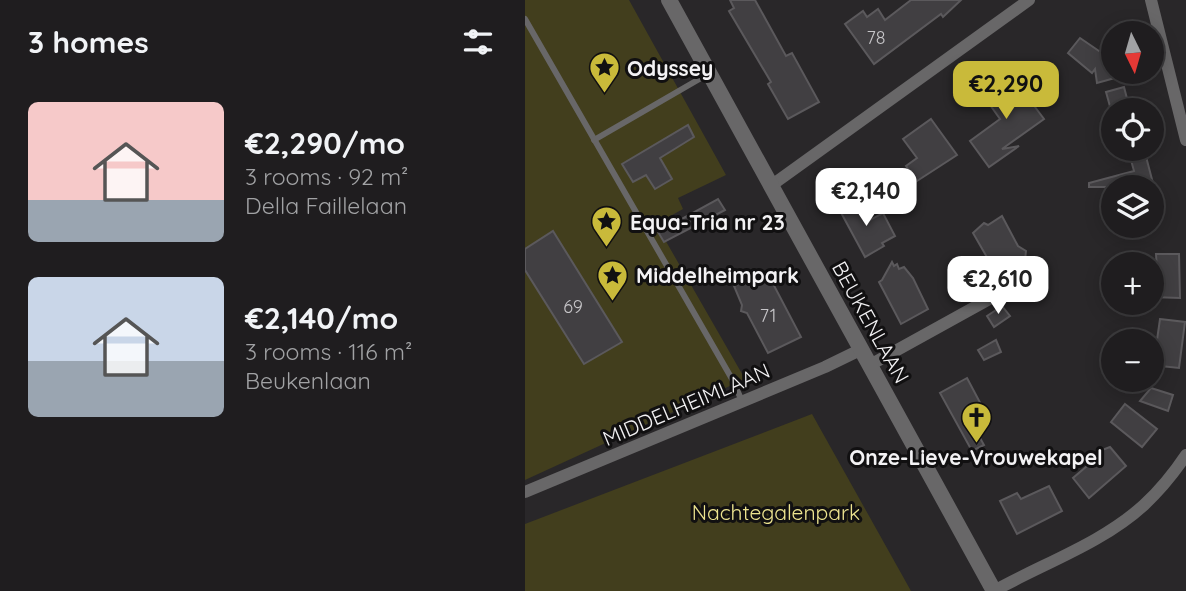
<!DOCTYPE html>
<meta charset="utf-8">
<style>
body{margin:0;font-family:Quicksand,sans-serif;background:#272628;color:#f1f3f6;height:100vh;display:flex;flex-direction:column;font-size:26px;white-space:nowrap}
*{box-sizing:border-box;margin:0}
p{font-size:23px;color:#a1a2a4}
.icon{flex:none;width:38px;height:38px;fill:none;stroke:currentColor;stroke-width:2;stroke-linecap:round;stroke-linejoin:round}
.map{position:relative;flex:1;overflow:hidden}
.side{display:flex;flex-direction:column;background:#1f1d1f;width:525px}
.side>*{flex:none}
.needle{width:46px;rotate:175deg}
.controls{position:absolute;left:576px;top:21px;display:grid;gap:14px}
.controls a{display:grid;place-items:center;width:63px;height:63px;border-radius:50%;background:#1f1d1f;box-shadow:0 4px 18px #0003,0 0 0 2px #3c3b3d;font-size:35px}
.price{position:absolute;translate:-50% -60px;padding:0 16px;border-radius:14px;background:#fff;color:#222;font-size:23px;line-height:46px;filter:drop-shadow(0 2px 4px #0008)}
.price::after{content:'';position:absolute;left:50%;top:42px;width:21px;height:16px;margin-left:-10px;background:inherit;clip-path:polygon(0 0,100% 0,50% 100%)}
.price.selected{background:#c9ba3a;color:#111}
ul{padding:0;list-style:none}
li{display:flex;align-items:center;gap:21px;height:175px;padding:0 28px}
li span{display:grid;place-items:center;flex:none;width:196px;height:140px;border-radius:10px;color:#555}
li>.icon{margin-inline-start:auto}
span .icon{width:84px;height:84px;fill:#fffc;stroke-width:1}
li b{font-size:30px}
h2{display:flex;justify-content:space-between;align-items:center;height:84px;padding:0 28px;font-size:30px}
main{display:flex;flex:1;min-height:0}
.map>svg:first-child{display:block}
</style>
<main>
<section class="side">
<h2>3 homes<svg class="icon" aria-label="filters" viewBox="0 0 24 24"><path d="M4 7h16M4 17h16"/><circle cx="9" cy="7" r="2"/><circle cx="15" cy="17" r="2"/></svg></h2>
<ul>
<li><span style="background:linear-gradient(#f6c9c9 70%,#9aa5b1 0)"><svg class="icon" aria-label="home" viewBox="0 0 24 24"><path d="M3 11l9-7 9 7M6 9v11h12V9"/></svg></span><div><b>€2,290/mo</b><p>3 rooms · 92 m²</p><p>Della Faillelaan</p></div></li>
<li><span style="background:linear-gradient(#c9d6e8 60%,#9aa5b1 0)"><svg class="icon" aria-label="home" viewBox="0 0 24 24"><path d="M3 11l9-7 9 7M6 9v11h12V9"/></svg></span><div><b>€2,140/mo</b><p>3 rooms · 116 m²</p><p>Beukenlaan</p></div></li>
</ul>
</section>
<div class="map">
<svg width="661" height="591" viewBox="0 0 661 591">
<rect width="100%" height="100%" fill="#292729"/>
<g fill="#423e1d">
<path d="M0 0H104L201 175 153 198 158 209 131 224 220 379 0 480Z"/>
<path d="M287 414 386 591H0V524Z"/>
</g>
<g fill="#413f42" stroke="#5b595c" stroke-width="2">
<path d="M205 0H230L261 56 267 53 294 102 263 119 243 84 246 82 204 11 209 8Z"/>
<path d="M386 0H436L418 17 416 14 349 64 320 24 338 11 342 17 353 9 360 20Z"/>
<path d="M555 38 574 51 588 49 590 78 572 83 570 69 567 73 543 53Z"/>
<path d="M486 75 519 119 477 149 494 146 464 167 445 141 475 119 458 95Z"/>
<path d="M599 87 605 110H586L581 92Z"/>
<path d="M406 119 432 155 392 181 381 166 392 158 378 139Z"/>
<path d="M163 125 169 137 135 158 147 179 130 189 121 175 108 182 97 164Z"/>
<path d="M603 149H619L629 187H564V183L609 171Z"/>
<path d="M193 199 200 210 139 242 133 232Z"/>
<path d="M326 199 332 209 338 206 345 220 358 213 370 236 357 243 359 246 340 257 313 207Z"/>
<path d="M477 216 493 246 501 251 500 260 466 278 458 262 463 259 448 233 459 223 463 225Z"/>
<path d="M28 231 97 342 59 364 0 270V249Z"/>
<path d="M631 254H654L655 298 626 297V271H632Z"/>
<path d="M367 262 369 266 372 264 374 269 379 267 388 278 403 309 376 324 354 282 357 280Z"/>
<path d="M244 276 276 337 243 353 222 313 216 311 217 305 209 286 224 279 234 280Z"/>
<path d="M477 306 485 316 469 327 462 316Z"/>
<path d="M635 319 660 322 654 368 626 365V339L632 340Z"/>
<path d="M471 340 476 352 459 360 453 350Z"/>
<path d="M442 378 459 410 444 418 459 445 447 451 415 393Z"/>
<path d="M626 388 648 395 643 411 615 401Z"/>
<path d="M600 404 632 429 617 447 586 422Z"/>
<path d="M585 447 601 466 564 498 548 478 575 455 577 450Z"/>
<path d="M524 486 537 511 492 534 475 501 492 493 496 499Z"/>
</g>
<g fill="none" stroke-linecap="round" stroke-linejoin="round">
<g stroke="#686768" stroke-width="6">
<path d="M0 19 207 379 217 401"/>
<path d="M69 140 183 74"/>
</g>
<g stroke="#686768" stroke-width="12">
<path d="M626 0 661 140"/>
<path d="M247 185 504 0"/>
<path d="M345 365 468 297"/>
<path d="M0 492 300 367 337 349"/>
<path d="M469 591C519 563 576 544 619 505 635 490 649 473 661 455"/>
</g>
<path stroke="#686768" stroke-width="16" d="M144 0 469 591"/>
</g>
<defs>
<symbol id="sight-pin" viewBox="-11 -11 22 30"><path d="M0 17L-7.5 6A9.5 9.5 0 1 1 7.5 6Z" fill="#c9ba3a" stroke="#111011"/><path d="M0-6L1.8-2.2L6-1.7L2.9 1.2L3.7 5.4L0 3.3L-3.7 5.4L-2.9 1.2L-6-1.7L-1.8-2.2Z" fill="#111"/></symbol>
<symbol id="church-pin" viewBox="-11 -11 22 30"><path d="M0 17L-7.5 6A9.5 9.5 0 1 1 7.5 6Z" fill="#c9ba3a" stroke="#111011"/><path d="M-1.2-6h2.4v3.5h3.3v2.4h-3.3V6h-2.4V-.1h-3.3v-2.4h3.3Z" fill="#111"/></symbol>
</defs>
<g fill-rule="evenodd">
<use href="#sight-pin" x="62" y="50" width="35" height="47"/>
<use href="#sight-pin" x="64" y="204" width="35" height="47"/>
<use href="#sight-pin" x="70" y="258" width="35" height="47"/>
<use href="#church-pin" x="434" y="400" width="35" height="47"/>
</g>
<g text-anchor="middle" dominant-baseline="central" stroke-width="6" stroke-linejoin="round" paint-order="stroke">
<g font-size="18" fill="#c6c5c8">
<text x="351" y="37">78</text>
<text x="48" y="306">69</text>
<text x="243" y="315">71</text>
</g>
<g font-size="21" font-weight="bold" fill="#f3f2f4" stroke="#111011" text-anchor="start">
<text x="102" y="68">Odyssey</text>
<text x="105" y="222">Equa-Tria nr 23</text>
<text x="111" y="275">Middelheimpark</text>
<text x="451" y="457" text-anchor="middle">Onze-Lieve-Vrouwekapel</text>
</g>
<g font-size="21" fill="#f3f2f4" stroke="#111011">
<text transform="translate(346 322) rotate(61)">BEUKENLAAN</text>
<text transform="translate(161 404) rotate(-23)">MIDDELHEIMLAAN</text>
</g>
<g font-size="21" fill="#ede48f" stroke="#111011">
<text x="251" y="512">Nachtegalenpark</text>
</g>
</g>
</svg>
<div class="controls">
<a><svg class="needle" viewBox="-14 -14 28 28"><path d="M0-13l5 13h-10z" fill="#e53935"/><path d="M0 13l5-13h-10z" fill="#a1a2a4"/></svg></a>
<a><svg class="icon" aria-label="locate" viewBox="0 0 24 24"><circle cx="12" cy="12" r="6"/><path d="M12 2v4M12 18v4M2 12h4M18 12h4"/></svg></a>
<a><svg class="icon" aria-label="layers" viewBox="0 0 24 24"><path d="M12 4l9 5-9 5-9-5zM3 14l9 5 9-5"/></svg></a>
<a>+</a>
<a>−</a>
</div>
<b class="price selected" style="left:481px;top:121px">€2,290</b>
<b class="price" style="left:341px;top:228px">€2,140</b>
<b class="price" style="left:473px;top:316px">€2,610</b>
</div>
</main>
